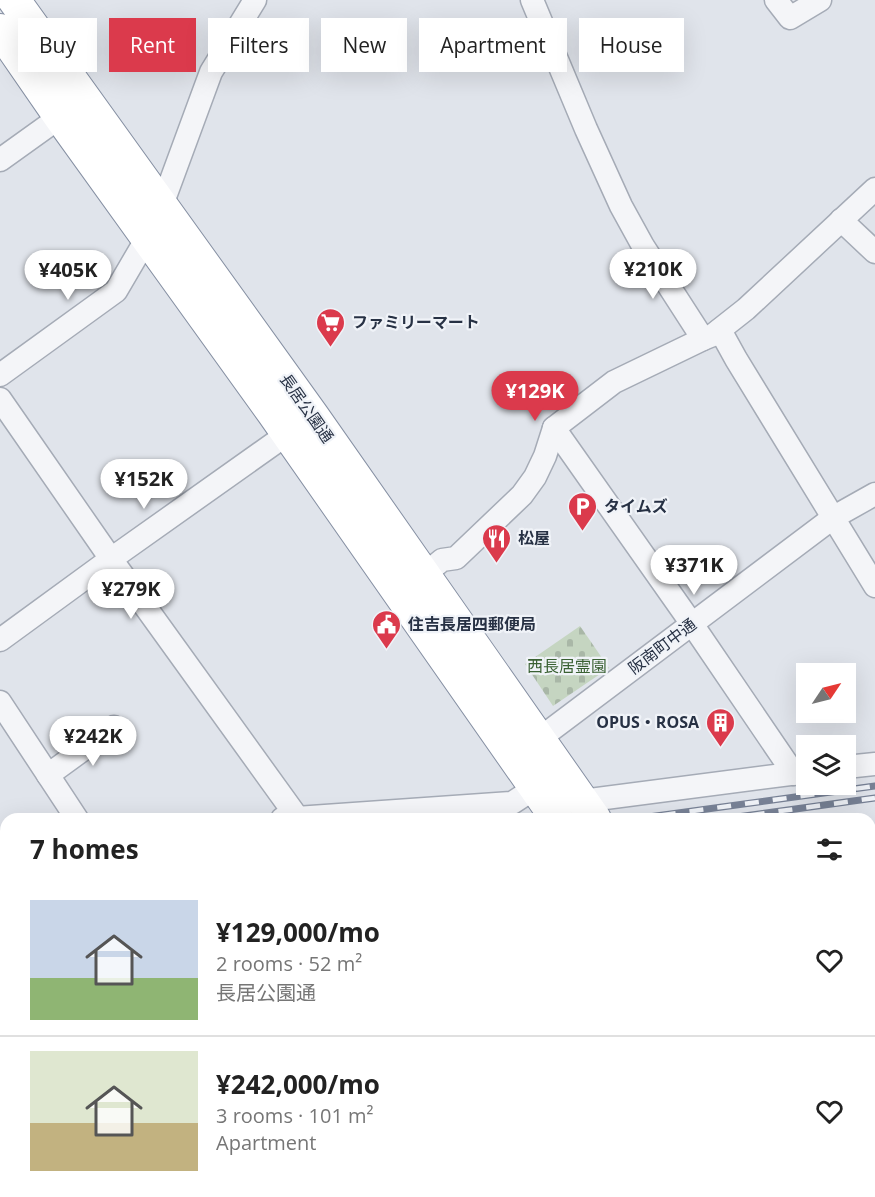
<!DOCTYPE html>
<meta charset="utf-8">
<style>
body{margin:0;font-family:"Open Sans","Noto Sans JP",sans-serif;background:#f2f2f2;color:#222;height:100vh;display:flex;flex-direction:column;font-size:22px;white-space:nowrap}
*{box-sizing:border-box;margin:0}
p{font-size:20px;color:#767676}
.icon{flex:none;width:33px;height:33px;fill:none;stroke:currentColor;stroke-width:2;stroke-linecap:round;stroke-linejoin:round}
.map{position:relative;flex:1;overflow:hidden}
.drawer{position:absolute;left:0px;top:813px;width:876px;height:384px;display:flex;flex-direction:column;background:#fff;border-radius:18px 18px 0 0;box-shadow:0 6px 24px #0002}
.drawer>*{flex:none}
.hud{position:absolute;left:18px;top:18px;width:840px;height:54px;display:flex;gap:12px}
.needle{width:39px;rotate:55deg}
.tools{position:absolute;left:796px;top:663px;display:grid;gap:12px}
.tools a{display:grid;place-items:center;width:60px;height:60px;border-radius:0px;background:#fff;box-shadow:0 6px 24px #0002;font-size:30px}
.price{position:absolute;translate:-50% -51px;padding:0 14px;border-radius:21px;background:#fff;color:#222;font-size:20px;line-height:39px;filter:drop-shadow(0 2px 3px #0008)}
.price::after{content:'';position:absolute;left:50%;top:36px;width:18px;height:14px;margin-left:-9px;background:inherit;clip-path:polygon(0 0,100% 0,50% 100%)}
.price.selected{background:#db3a4c;color:#fff}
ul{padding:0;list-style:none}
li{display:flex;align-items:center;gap:18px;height:150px;padding:0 30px}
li+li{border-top:2px solid #e0e0e0}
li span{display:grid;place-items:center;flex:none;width:168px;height:120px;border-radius:0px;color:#555}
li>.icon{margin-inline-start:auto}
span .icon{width:72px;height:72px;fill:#fffc;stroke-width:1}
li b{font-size:26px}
h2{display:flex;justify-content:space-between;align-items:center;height:72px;padding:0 30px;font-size:26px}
.pill{padding:0 21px;border-radius:0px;background:#fff;box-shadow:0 6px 24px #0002;font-size:21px;line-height:54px}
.pill.selected{background:#db3a4c;color:#fff}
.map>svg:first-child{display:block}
</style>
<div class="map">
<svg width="875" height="1197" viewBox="0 0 875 1197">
<defs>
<pattern id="cemetery-stones" width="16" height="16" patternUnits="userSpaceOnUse" patternTransform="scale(1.5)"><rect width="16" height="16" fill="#c5d5c1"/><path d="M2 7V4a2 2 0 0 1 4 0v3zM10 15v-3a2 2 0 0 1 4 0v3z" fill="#a9b7a7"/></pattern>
</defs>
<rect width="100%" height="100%" fill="#e0e4eb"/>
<path fill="url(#cemetery-stones)" d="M580 626 609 668 553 706 525 664Z"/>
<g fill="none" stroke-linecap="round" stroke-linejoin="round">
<defs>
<g id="minor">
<path d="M532 0 586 129 621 206 643 246 703 339 713 335 746 309 875 189"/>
<path d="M776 0 790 18 820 0"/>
<path d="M0 160 60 117"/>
<path d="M162 205 211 72 255 0"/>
<path d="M841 220 875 252"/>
<path d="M720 330 736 359 875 586"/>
<path d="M0 375 116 291 147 238"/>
<path d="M0 399 111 559 297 817"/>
<path d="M554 428 692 624 794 774"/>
<path d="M424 575 442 560 456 558 522 495 535 477 545 456 554 428 614 382 703 339"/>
<path d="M0 640 111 559 300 425"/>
<path d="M0 702 77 819"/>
<path d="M539 739 834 517 875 494"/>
<path d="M846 767 875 764"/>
<path d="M48 775 114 727"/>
<path d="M582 801 806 772"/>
<path d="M282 819 512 803 535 788"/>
<path d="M0 857H6"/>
<path d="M870 882 875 889"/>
<path d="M0 1007 6 1006"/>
<path d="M0 1191 6 1190"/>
<path d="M193 1191 197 1197"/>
<path d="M398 1191 400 1197"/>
<path d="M591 1191 594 1197"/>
</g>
<g id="highway">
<path d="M14 0 313 416 595 819"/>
<path d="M0 30 60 117 273 413 557 819"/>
<path d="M820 1191 824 1197"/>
<path d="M857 1191 861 1197"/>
</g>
</defs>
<use href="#minor" stroke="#a5abb6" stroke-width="25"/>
<use href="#highway" stroke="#8690a3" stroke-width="34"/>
<use href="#minor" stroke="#f4f5f8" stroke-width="22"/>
<use href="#highway" stroke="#fff" stroke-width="32"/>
<defs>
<g id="rail">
<path d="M634 819 875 786"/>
<path d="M723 819 875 798"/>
<path d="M0 905 6 904"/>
<path d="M0 918 6 917"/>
</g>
</defs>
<use href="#rail" stroke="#788296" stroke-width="7"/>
<use href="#rail" stroke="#f0f3f8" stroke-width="4.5" stroke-dasharray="14" stroke-linecap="butt"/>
</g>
<defs>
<symbol id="supermarket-pin" viewBox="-11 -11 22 30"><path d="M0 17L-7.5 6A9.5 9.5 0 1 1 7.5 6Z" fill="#db3a4c" stroke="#f0f3f8"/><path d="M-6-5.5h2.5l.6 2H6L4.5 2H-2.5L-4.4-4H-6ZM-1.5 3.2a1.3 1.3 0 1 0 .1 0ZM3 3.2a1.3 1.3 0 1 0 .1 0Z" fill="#fff"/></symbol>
<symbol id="parking-pin" viewBox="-11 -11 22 30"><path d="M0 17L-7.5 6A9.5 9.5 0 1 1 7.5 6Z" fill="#db3a4c" stroke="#f0f3f8"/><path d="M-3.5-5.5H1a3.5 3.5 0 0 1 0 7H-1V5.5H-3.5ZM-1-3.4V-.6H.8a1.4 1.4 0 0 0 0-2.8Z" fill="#fff"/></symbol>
<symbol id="restaurant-pin" viewBox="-11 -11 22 30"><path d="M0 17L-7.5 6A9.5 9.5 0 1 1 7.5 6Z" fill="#db3a4c" stroke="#f0f3f8"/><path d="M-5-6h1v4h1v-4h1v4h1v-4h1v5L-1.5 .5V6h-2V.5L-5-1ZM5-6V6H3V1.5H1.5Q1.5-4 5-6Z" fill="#fff"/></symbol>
<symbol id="civic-pin" viewBox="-11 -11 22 30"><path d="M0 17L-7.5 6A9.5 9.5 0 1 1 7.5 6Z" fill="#db3a4c" stroke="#f0f3f8"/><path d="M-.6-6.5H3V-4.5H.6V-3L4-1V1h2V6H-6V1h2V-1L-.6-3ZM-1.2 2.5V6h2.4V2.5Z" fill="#fff"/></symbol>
<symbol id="building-pin" viewBox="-11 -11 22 30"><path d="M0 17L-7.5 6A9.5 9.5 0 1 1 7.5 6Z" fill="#db3a4c" stroke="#f0f3f8"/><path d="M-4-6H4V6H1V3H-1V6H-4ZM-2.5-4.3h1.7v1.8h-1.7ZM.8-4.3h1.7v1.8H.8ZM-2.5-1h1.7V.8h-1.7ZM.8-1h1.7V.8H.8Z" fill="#fff"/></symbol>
</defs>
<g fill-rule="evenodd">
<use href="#supermarket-pin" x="314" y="306" width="33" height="45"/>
<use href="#parking-pin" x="566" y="490" width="33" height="45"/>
<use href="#restaurant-pin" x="480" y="522" width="33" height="45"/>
<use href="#civic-pin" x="370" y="608" width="33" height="45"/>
<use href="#building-pin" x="704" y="706" width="33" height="45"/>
</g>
<g text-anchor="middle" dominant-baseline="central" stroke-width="4.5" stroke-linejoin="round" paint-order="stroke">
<g font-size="16" font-weight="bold" fill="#273144" stroke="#f0f3f8" text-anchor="start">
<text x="352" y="322">ファミリーマート</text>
<text x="604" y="506">タイムズ</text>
<text x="518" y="538">松屋</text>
<text x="408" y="624">住吉長居四郵便局</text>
<text x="699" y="722" text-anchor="end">OPUS・ROSA</text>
</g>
<g font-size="16" fill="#273144" stroke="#f0f3f8">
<text transform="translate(307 408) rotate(55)">長居公園通</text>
<text transform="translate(662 646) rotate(-37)">阪南町中通</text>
</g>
<g font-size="16" fill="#3a6133" stroke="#f0f3f8">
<text x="567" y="666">西長居霊園</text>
</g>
</g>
</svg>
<div class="tools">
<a><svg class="needle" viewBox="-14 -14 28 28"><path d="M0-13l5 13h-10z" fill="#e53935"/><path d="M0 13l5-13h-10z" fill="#767676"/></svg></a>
<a><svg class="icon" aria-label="layers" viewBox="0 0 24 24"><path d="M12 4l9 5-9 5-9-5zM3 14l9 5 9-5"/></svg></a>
</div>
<b class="price" style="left:653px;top:300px">¥210K</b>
<b class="price" style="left:68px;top:301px">¥405K</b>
<b class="price selected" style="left:535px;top:422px">¥129K</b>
<b class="price" style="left:144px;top:510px">¥152K</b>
<b class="price" style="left:694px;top:596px">¥371K</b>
<b class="price" style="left:131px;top:620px">¥279K</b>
<b class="price" style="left:93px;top:767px">¥242K</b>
<div class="hud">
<a class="pill">Buy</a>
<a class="pill selected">Rent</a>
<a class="pill">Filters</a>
<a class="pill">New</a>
<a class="pill">Apartment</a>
<a class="pill">House</a>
</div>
<section class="drawer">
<h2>7 homes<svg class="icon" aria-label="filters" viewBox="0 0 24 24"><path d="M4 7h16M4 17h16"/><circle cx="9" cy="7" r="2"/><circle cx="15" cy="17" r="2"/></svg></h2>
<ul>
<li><span style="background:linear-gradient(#c9d6e8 65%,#8fb573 0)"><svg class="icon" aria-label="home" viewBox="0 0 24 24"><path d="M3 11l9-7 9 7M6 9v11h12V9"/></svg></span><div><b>¥129,000/mo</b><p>2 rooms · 52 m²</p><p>長居公園通</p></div><svg class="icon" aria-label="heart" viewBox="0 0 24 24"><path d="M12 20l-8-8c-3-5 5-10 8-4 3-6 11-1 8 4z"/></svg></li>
<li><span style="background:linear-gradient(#dfe7d0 60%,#c2b280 0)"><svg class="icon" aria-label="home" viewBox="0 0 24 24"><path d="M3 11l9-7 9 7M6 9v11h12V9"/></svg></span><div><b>¥242,000/mo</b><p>3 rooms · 101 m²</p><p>Apartment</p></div><svg class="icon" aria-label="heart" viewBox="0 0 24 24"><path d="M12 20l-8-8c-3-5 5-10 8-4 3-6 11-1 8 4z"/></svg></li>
</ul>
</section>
</div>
